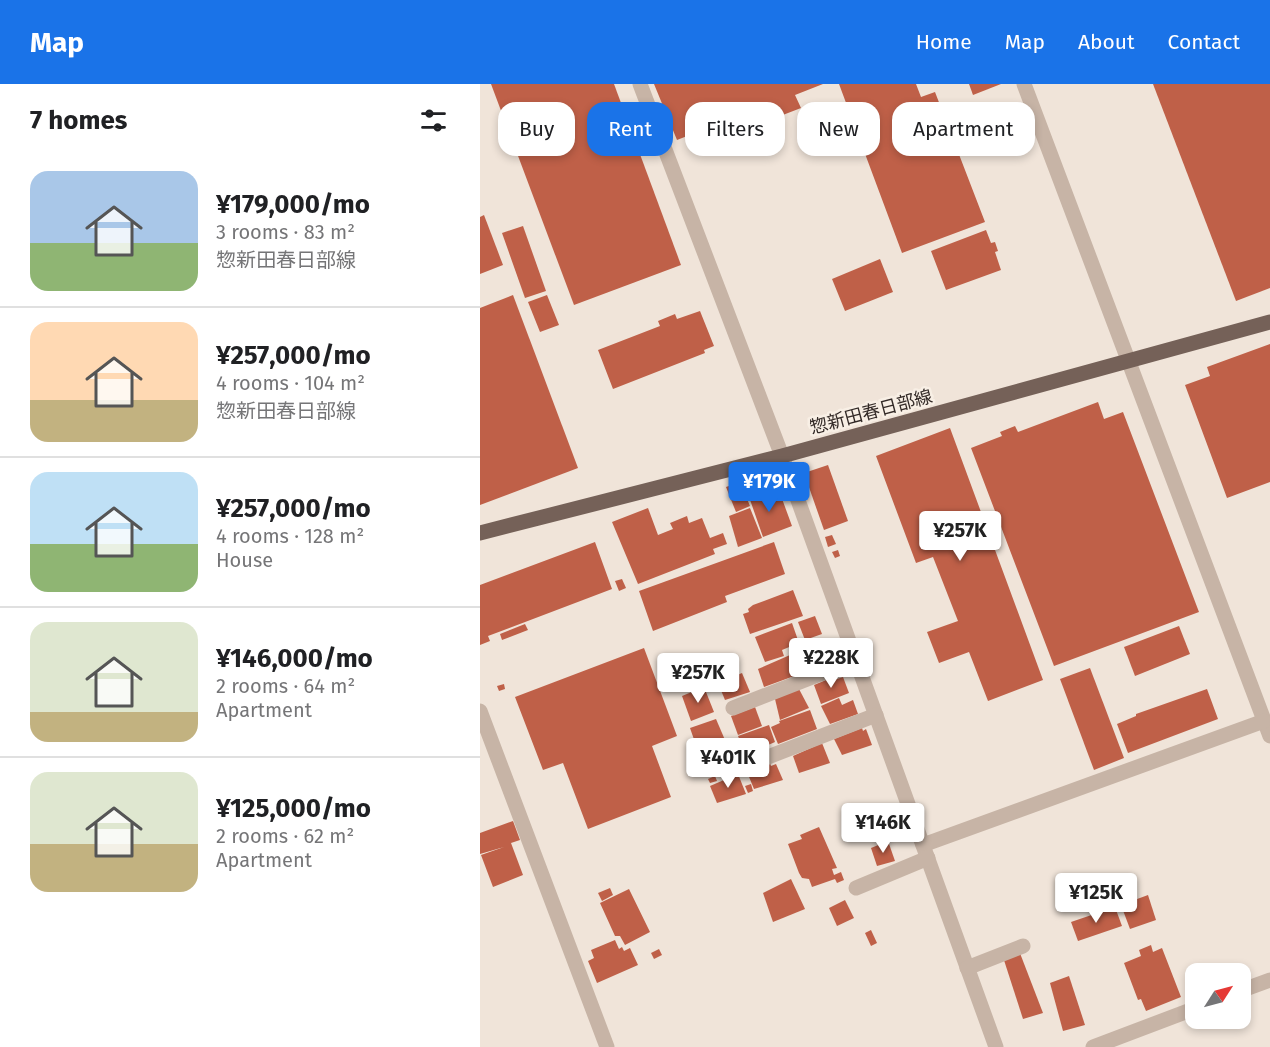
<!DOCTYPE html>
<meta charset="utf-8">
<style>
body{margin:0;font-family:"Fira Sans","Noto Sans JP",sans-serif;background:#f2f2f2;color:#202124;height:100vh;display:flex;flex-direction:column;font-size:22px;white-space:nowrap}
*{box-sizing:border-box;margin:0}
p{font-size:20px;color:#757577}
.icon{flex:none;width:33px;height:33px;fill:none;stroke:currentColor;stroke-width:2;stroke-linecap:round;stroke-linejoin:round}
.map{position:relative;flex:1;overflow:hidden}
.drawer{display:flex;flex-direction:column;background:#fff;width:480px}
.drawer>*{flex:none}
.guide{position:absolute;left:18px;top:18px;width:570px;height:54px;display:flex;gap:12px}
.needle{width:39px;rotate:54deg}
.controls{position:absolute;left:705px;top:879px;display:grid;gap:12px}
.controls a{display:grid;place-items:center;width:66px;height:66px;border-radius:12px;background:#fff;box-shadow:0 3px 9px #0003;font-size:30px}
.price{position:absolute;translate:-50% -51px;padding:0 14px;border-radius:6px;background:#fff;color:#222;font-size:20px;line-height:39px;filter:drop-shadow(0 2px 3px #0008)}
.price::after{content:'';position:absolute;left:50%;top:36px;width:18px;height:14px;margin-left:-9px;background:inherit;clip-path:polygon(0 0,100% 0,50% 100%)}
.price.active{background:#1a73e8;color:#fff}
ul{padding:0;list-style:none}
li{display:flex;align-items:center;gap:18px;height:150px;padding:0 30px}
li+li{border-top:2px solid #e0e0e0}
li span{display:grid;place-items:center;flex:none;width:168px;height:120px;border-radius:18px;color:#555}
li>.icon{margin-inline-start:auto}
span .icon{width:72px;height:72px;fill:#fffc;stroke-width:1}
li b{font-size:26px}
h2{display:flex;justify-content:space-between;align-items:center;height:72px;padding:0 30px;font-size:26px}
.tag{padding:0 21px;border-radius:18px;background:#fff;box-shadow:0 3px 9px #0003;font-size:21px;line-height:54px}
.tag.active{background:#1a73e8;color:#fff}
header{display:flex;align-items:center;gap:36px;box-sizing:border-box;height:84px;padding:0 30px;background:#1a73e8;color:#fff}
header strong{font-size:28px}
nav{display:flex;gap:33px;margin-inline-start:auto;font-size:21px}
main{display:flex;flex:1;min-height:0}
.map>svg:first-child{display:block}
</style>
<header>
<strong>Map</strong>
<nav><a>Home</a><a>Map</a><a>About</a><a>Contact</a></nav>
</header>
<main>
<section class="drawer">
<h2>7 homes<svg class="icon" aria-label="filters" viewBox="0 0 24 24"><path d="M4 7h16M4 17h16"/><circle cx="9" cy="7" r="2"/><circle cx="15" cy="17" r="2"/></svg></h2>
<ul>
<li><span style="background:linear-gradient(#a9c7e8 60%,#8fb573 0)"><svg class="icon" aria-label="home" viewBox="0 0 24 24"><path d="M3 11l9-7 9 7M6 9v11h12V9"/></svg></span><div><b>¥179,000/mo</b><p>3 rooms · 83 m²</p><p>惣新田春日部線</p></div></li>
<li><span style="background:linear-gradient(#ffd9b3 65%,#c2b280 0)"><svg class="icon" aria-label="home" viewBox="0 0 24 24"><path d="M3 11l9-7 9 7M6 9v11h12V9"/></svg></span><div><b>¥257,000/mo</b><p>4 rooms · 104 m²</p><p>惣新田春日部線</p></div></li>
<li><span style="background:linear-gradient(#bfe0f5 60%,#8fb573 0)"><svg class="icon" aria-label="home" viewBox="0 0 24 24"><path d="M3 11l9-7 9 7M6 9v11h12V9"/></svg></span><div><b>¥257,000/mo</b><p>4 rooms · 128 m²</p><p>House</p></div></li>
<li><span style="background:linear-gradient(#dfe7d0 75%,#c2b280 0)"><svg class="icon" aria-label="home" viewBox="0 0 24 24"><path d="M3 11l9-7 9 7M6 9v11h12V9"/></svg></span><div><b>¥146,000/mo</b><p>2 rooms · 64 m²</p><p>Apartment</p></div></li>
<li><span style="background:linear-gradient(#dfe7d0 60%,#c2b280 0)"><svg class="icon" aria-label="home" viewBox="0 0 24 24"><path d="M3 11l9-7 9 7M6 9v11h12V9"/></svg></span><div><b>¥125,000/mo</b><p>2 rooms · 62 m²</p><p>Apartment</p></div></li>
</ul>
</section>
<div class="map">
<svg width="790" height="963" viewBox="0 0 790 963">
<rect width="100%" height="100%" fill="#f0e4d9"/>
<g fill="#bf6048">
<path d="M11 0H134L201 181 94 221Z"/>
<path d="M174 0H343L315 11 321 24 230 59 225 45 197 56Z"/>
<path d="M359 0H436L441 13 455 8 505 138 422 169Z"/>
<path d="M489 0H521L493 11Z"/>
<path d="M673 0H790V204L756 217Z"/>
<path d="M4 131 23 181 0 190V133Z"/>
<path d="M43 142 66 207 45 214 22 149Z"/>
<path d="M506 146 511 159 515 158 518 167 515 168 521 186 466 206 451 167Z"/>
<path d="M400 175 413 208 365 227 352 195Z"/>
<path d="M33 211 98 384 0 421V224Z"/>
<path d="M67 211 79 241 60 248 48 218Z"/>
<path d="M220 227 234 262 224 266 225 269 133 305 118 266 180 242 178 237 195 230 197 235Z"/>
<path d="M790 260V398L747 414 705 301 730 292 727 283Z"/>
<path d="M618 318 624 335 643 328 719 528 574 582 491 364 522 352 520 348 535 342 538 348Z"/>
<path d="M470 344 563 596 508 617 489 568 459 579 447 548 478 537 453 473 436 479 396 372Z"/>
<path d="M348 381 368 437 344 446 324 389Z"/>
<path d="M260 398 270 422 256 428 246 403Z"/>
<path d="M284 404 289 416 301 412 312 442 283 453 268 410Z"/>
<path d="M168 424 178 451 193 445 190 439 207 432 209 439 222 434 230 454 243 449 247 460 233 465 235 470 158 500 132 438Z"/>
<path d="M270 424 282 454 258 463 249 432Z"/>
<path d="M352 451 356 460 348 463 345 453Z"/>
<path d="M115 458 132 505 8 552 10 557 0 561V501Z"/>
<path d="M294 458 305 490 245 512 247 518 173 547 159 507Z"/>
<path d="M358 466 360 472 355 474 352 468Z"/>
<path d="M142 495 146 504 139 507 135 497Z"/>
<path d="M313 506 323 532 270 550 263 530 269 528 268 525 273 521Z"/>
<path d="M335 532 342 550 325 556 318 538Z"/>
<path d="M312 539 319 559 302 566 304 572 285 578 275 553Z"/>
<path d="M45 540 48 546 22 556 20 550Z"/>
<path d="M699 542 710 570 655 592 644 563Z"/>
<path d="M345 558 346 560 351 559 357 573 327 586 322 567Z"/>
<path d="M164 564 197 652 172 662 191 713 108 745 83 679 63 686 35 613Z"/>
<path d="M310 571 317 591 284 603 278 585Z"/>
<path d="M321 574 326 587 318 590 313 577Z"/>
<path d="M610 584 644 674 614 686 580 595Z"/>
<path d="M262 589 270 608 245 616 238 599Z"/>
<path d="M356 592 357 595 363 593 369 609 341 620 334 601Z"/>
<path d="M24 600 25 605 19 607 17 602Z"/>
<path d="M224 603 234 628 211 637 202 612Z"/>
<path d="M319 605 329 624 300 636 295 615Z"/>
<path d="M727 605 738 635 648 669 637 640 656 632V630Z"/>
<path d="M359 614 362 621 373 616 378 630 350 640 341 622Z"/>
<path d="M275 623 282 642 258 651 251 632Z"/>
<path d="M330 626 337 645 298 660 291 643 300 639 299 637Z"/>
<path d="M236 635 245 656 218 667 210 644Z"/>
<path d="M289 641 295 658 266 671 258 652Z"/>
<path d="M382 644 383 647 386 645 392 661 362 671 354 655Z"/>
<path d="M245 658 253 678 230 689 221 667Z"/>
<path d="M342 659 350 679 319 689 313 672Z"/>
<path d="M290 679 291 682 296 680 303 696 274 705 267 688Z"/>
<path d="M258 690 266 710 237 719 230 702Z"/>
<path d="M235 692 237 697 230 699 228 695Z"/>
<path d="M271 700 273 707 268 709 265 702Z"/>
<path d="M33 737 40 756 31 759 43 791 13 803 1 771 24 763 0 770V749Z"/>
<path d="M339 743 357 784 352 785 354 791 361 788 364 796 357 799 355 795 332 803 329 795 322 794 319 789 308 760 322 755 320 751Z"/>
<path d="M408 757 415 777 397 782 391 764Z"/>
<path d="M311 795 325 825 293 838 283 809Z"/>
<path d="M130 804 133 811 122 817 118 809Z"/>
<path d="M149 805 170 848 145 861 140 852H135L120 819Z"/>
<path d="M668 811 676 836 650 845 641 821Z"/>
<path d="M365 816 374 834 357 842 349 824Z"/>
<path d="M635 823 642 842 598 857 591 838Z"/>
<path d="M391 846 397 859 391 862 385 849Z"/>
<path d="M135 856 139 865 142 863 144 867 150 864 158 881 117 899 108 877 114 874 111 866Z"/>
<path d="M671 861 673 868 682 864 701 913 666 927 661 915 658 916 644 879 661 872 659 866Z"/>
<path d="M538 864 563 929 543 935 522 870Z"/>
<path d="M179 865 182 871 174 875 171 869Z"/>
<path d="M589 892 605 941 583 947 570 899Z"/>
</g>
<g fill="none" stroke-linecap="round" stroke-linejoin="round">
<g stroke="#c7b4a6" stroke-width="15">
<path d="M160 0 302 372 516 963"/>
<path d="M544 0 790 652"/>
<path d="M253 624 376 576"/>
<path d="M0 627 127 963"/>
<path d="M270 680 396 631"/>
<path d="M443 761 784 637"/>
<path d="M376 804 448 774"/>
<path d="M487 884 543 862"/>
<path d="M760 907 790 896"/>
<path d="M613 963 716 924"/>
</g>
<path stroke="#756158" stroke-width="15" d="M0 449 302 372 790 238"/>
</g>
<g text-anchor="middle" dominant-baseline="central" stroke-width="5" stroke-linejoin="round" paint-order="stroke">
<g font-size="18" fill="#332a27" stroke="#f8efe5">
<text transform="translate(391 328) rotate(-15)">惣新田春日部線</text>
</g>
</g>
</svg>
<div class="controls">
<a><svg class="needle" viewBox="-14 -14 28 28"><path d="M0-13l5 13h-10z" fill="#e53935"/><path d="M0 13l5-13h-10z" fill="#757577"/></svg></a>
</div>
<b class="price active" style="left:289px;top:429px">¥179K</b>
<b class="price" style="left:480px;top:478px">¥257K</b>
<b class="price" style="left:351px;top:605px">¥228K</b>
<b class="price" style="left:218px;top:620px">¥257K</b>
<b class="price" style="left:248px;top:705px">¥401K</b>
<b class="price" style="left:403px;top:770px">¥146K</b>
<b class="price" style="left:616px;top:840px">¥125K</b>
<div class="guide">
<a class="tag">Buy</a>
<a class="tag active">Rent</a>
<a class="tag">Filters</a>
<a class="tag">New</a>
<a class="tag">Apartment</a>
</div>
</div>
</main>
